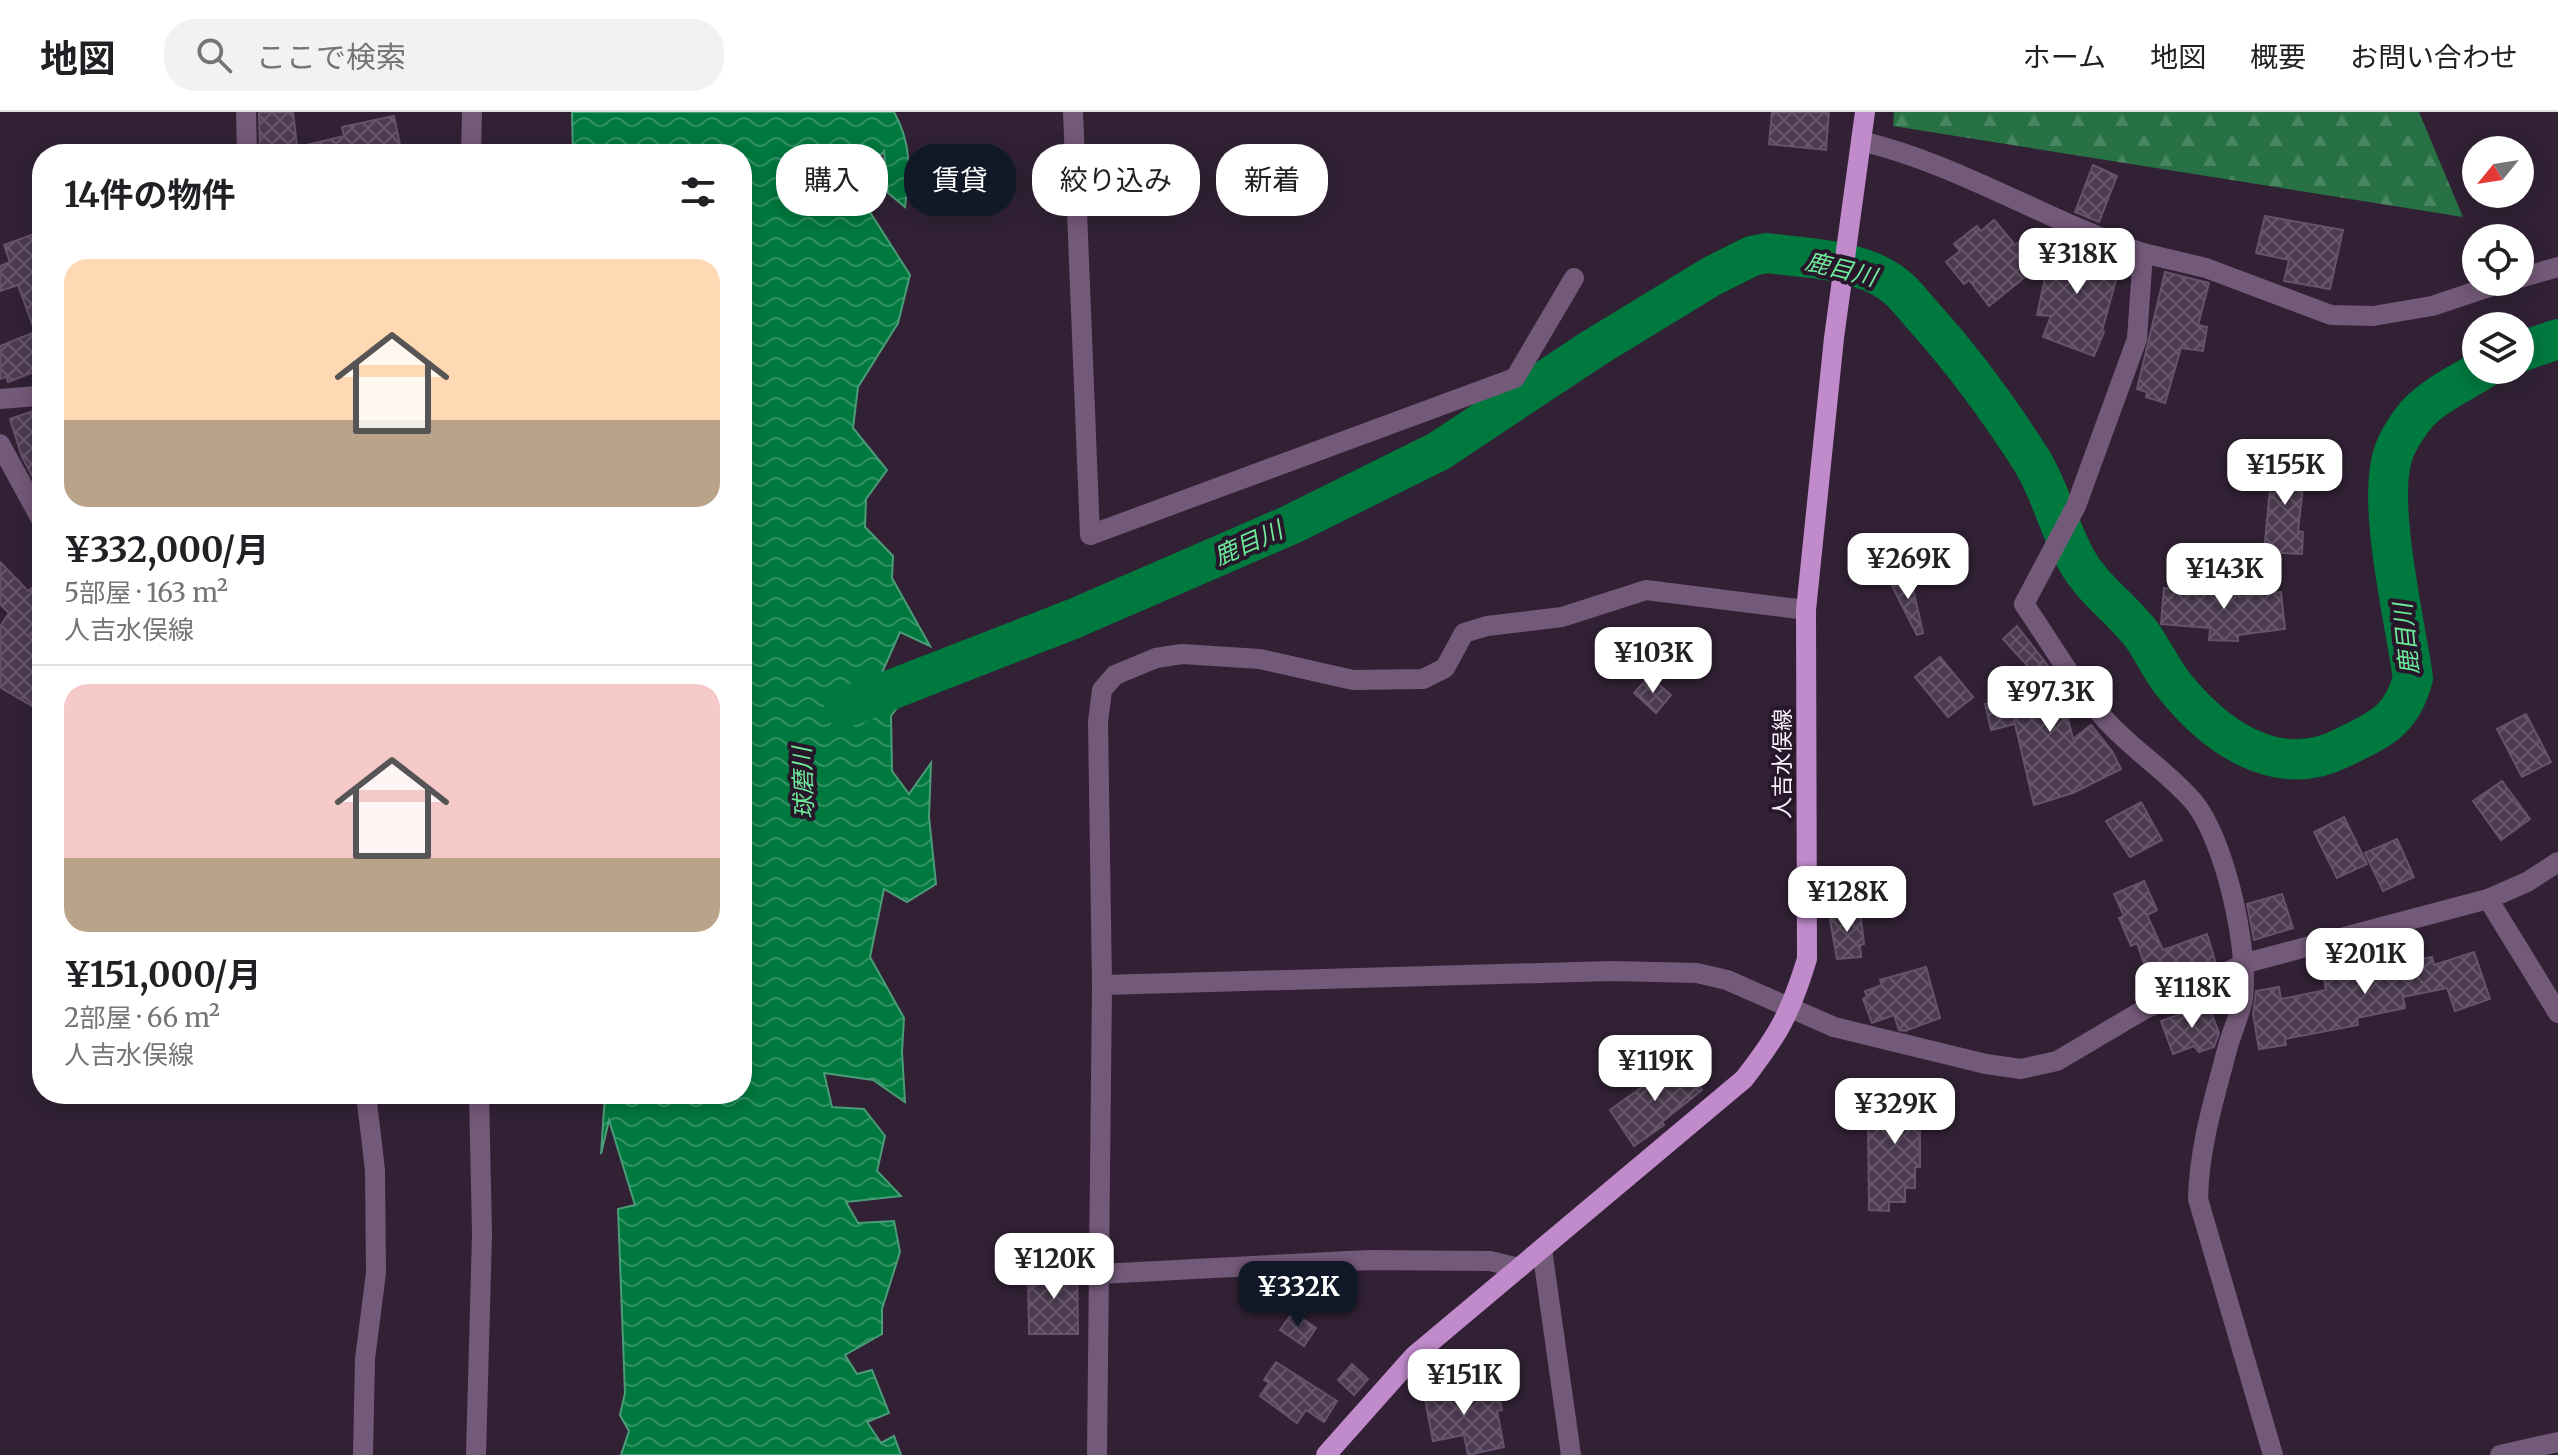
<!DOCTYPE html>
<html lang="ja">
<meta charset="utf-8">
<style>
body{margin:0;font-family:Merriweather,"Noto Sans JP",serif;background:#f2f2f2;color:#202124;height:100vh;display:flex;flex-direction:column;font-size:30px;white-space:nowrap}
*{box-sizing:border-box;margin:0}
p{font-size:26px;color:#757577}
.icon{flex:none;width:44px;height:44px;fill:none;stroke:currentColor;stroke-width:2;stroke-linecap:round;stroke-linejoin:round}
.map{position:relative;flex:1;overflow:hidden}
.side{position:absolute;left:32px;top:32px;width:720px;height:960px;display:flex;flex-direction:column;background:#fff;border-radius:32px;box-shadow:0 4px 20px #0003}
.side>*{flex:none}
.banner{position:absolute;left:776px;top:32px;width:760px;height:72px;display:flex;gap:16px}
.needle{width:52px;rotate:240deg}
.controls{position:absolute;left:2462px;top:24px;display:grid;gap:16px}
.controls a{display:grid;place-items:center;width:72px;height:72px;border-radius:50%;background:#fff;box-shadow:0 4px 20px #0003;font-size:40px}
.price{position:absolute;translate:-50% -68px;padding:0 18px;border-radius:16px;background:#fff;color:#222;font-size:26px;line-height:52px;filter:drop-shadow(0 2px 4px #0008)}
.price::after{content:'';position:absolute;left:50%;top:48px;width:24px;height:18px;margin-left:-12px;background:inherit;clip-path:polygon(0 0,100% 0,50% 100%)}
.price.current{background:#111827;color:#fff}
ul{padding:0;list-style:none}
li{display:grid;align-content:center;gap:16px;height:424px;padding:0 32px}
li+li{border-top:2px solid #e0e0e0}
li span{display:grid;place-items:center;height:248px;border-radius:24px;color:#555}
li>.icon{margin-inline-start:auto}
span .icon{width:144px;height:144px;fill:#fffc;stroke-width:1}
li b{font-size:34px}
h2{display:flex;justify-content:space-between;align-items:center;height:96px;padding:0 32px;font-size:34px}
.pill{padding:0 28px;border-radius:32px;background:#fff;box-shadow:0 4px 20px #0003;font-size:28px;line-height:72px}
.pill.current{background:#111827;color:#fff}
header{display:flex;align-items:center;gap:48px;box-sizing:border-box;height:112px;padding:0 40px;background:#fff;border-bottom:2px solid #e0e0e0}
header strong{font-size:38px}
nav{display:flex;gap:44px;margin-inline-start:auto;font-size:28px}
.search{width:560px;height:72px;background:#f2f2f2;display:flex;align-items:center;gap:20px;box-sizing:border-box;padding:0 28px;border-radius:32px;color:#757577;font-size:30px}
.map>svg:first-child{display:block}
</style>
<header>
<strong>地図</strong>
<div class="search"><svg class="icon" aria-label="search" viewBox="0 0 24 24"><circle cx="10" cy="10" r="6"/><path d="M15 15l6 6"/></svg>ここで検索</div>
<nav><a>ホーム</a><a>地図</a><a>概要</a><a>お問い合わせ</a></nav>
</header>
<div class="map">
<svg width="2558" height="1343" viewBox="0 0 2558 1343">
<defs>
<pattern id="forest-firs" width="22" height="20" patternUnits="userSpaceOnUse" patternTransform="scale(2)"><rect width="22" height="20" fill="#277144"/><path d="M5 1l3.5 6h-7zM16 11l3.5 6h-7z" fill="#478660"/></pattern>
<pattern id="water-waves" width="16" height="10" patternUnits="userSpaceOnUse" patternTransform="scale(2)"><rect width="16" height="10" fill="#00793f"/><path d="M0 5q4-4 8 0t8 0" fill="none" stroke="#339365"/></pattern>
<pattern id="building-cross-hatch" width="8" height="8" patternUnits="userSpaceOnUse" patternTransform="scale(2)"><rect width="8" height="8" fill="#4d3b51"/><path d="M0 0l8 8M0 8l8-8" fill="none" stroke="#68586b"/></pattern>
</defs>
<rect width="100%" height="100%" fill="#322135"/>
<path fill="url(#forest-firs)" d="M1894 0H2419L2463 105 1893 14Z"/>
<path fill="url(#water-waves)" stroke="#4b9c78" stroke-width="2" d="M572 0H894C912 32 910 59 905 95L888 81 884 39 854 75 910 163 898 211 858 275 853 316 887 358 866 387 865 415 893 444 892 466 930 534 900 520 880 565 905 585 891 604 892 659 909 682 931 651 929 705 936 772 907 790 884 777 870 845 904 906 902 940 905 990 873 968 824 961 832 995 864 997 885 1024 877 1059 901 1084 846 1090 858 1111 894 1109 900 1140 882 1197V1222L845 1243 857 1262 872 1258 889 1301 867 1310 881 1331 894 1324 901 1343H621L629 1319 620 1303 625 1281 618 1097 635 1093 609 1008 601 1042 605 982H742V42H573Z"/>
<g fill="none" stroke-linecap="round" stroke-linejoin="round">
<g stroke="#00793f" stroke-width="40">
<path d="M2520 240 2558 227"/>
<path d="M844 596 1073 507 1290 413 1439 339 1594 236 1712 164 1752 144 1766 141C1806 146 1861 147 1894 173 1905 181 1914 194 1923 204 1963 248 2000 299 2032 349 2051 380 2059 417 2077 449 2095 480 2124 498 2144 526 2154 541 2162 558 2173 572 2214 624 2277 670 2344 635 2381 617 2402 608 2413 566 2405 510 2378 397 2392 346 2396 330 2406 316 2416 303 2433 284 2461 271 2482 258"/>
</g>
</g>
<g fill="url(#building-cross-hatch)" stroke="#66526a" stroke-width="2">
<path d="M259 0H293L298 42H260Z"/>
<path d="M1772 0H1829L1826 38 1769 32Z"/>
<path d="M394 4 402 42H299L298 35 344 24 342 15Z"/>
<path d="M2093 53 2117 64 2099 110 2075 100Z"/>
<path d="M2265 104 2343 118 2330 177 2284 169 2289 148 2256 141Z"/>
<path d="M1994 108 2015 133 2022 128 2041 152 1989 194 1969 168 1964 172 1946 150 1960 139 1954 132 1977 114 1981 119Z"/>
<path d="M42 119V257L8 270 6 265 0 267V234L35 220 18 173 0 179V154L10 150 4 133Z"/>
<path d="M2065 125 2089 135 2087 141 2121 150 2102 219 2104 220 2094 244 2043 225 2051 204 2037 203 2052 133 2061 135Z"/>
<path d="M2165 160 2209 171 2198 213 2207 215 2203 239 2181 236 2165 291 2146 285 2147 280 2137 277Z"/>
<path d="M42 296V382L22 345 10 307Z"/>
<path d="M2273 345 2306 349 2298 419 2303 420 2302 442 2264 440Z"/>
<path d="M0 450 28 479 33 475 42 484V511L30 522 42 531V600L0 575V515L9 501 0 492Z"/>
<path d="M1910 463 1923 521 1917 523 1889 468Z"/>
<path d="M2211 467 2240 468 2239 485 2281 480 2285 517 2238 523V529L2209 528 2210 516 2161 512 2164 476 2210 481Z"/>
<path d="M2017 514 2058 567 2073 627 2091 613 2112 639 2121 657 2073 681 2034 693 2015 612 1991 618 1985 592 2049 577 2003 527Z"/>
<path d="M1940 545 1973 585 1948 605 1915 565Z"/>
<path d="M1646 568 1653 574 1656 570 1671 583 1656 601 1634 581Z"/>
<path d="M2526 602 2551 650 2522 665 2497 617Z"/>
<path d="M2502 669 2530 707 2501 728 2473 689Z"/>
<path d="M2141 690 2162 728 2130 745 2106 709Z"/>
<path d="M2344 705 2367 752 2337 766 2314 720Z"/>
<path d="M2397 727 2414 765 2383 779 2365 741Z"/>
<path d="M2144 769 2157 798 2147 803 2163 838 2207 822 2215 849 2151 872 2137 831 2131 834 2119 806 2124 804 2114 782Z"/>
<path d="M2282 782 2293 816 2254 828 2247 792Z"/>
<path d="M1860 798 1864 832 1860 833 1861 845 1837 847 1829 802Z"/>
<path d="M2398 840 2401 851 2432 845 2434 853 2474 840 2490 887 2455 899 2447 876 2403 885 2405 896 2357 906 2358 913 2285 927 2286 933 2259 937 2253 902 2256 879 2279 875 2281 887 2326 878 2323 865 2371 857 2369 846Z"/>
<path d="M1926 855 1940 906 1905 919 1899 918 1894 903 1872 911 1863 887 1867 885 1865 879 1882 873 1880 868Z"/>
<path d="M2208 892 2219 921 2214 935 2199 940 2194 934 2173 942 2161 909Z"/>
<path d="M1685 952 1702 978 1662 1010 1664 1013 1634 1034 1610 998 1649 970Z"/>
<path d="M1925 978 1927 1013H1920V1055H1915V1076H1905V1090H1889V1099L1869 1098 1868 1008H1876L1874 980Z"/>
<path d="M1058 1149 1077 1150 1078 1222H1029L1028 1162 1058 1161Z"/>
<path d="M1293 1200 1316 1216 1304 1234 1280 1218Z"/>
<path d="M1276 1250 1337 1289 1324 1310 1306 1298 1297 1311 1260 1284 1269 1271 1264 1268Z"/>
<path d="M1352 1252 1368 1267 1354 1283 1338 1268Z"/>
<path d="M1452 1267 1456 1287 1498 1279 1502 1298 1497 1299 1504 1335 1468 1343 1464 1323 1433 1329 1422 1272Z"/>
</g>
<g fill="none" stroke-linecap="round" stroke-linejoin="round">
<g stroke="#745a79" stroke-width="20">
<path d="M246 0 247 42"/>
<path d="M1073 0 1090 423 1515 266 1574 166"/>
<path d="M1861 29C1961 53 2046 109 2143 141L2137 227 2076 394 2024 492C2050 530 2074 572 2104 606 2131 637 2166 658 2193 689 2225 727 2249 837 2243 886 2240 904 2231 921 2227 938 2214 987 2199 1036 2198 1087L2273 1343"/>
<path d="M471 42 472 0"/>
<path d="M2143 141 2206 156 2331 203 2373 204 2432 194 2504 170"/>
<path d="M2520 166 2558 155"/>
<path d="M0 287 37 284 42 280"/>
<path d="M0 332 42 409"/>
<path d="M2488 787 2558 901"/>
<path d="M1102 873 1611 859 1697 861 1727 868 1834 915 1986 952 2021 957 2057 949 2145 897 2246 851 2488 787 2527 770 2558 750"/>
<path d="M1542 1137 1571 1343"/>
<path d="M1099 1162 1369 1148 1490 1149 1519 1156"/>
<path d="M363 1343 365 1247 376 1161 375 1058 366 982"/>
<path d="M476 1343 482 1122 479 982"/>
<path d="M1097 1343 1102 873 1098 610 1102 578 1115 563 1156 546 1182 542 1260 547 1353 568 1423 567 1445 556 1464 521 1487 514 1562 505 1646 478 1806 498"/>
<path d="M2500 1343 2558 1330"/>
</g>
<path stroke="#c08acb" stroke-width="20" d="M1326 1343 1414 1244 1744 967C1779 922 1790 902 1807 847L1806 498 1834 226 1865 0"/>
</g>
<g text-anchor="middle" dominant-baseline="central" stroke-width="8" stroke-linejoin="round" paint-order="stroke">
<g font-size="22" fill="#faeffd" stroke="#28172b">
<text transform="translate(1782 652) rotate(-90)">人吉水俣線</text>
</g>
<g font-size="24" font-style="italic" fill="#6ce999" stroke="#28172b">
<text transform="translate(1841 157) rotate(14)">鹿目川</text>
<text transform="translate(1248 431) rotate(-24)">鹿目川</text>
<text transform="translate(2406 527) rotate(-96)">鹿目川</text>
<text transform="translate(803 671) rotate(-92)">球磨川</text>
</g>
</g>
</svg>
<div class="controls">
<a><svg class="needle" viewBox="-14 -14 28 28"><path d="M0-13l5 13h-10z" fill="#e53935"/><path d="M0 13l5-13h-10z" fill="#757577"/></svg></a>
<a><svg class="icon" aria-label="locate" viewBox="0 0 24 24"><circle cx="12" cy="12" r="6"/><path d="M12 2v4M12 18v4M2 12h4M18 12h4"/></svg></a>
<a><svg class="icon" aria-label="layers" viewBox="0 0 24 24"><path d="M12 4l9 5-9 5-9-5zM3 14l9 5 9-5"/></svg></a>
</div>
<b class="price" style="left:2077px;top:184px">¥318K</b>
<b class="price" style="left:2285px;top:395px">¥155K</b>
<b class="price" style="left:1908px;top:489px">¥269K</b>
<b class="price" style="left:2224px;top:499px">¥143K</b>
<b class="price" style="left:1653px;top:583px">¥103K</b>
<b class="price" style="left:2050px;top:622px">¥97.3K</b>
<b class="price" style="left:1847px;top:822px">¥128K</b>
<b class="price" style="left:2365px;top:884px">¥201K</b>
<b class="price" style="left:2192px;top:918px">¥118K</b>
<b class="price" style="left:1655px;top:991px">¥119K</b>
<b class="price" style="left:1895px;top:1034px">¥329K</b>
<b class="price" style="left:1054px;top:1189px">¥120K</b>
<b class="price current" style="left:1298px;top:1217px">¥332K</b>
<b class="price" style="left:1464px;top:1305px">¥151K</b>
<div class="banner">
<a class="pill">購入</a>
<a class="pill current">賃貸</a>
<a class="pill">絞り込み</a>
<a class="pill">新着</a>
</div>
<section class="side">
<h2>14件の物件<svg class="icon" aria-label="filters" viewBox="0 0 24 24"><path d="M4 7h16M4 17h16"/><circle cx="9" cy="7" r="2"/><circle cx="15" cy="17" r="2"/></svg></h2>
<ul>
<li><span style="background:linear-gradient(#ffd9b3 65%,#b9a48a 0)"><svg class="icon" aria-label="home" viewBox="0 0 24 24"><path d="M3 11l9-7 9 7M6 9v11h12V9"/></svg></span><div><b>¥332,000/月</b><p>5部屋 · 163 m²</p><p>人吉水俣線</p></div></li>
<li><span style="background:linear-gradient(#f6c9c9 70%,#b9a48a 0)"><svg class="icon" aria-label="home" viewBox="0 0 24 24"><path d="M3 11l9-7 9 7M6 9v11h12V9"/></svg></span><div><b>¥151,000/月</b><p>2部屋 · 66 m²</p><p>人吉水俣線</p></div></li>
</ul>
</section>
</div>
